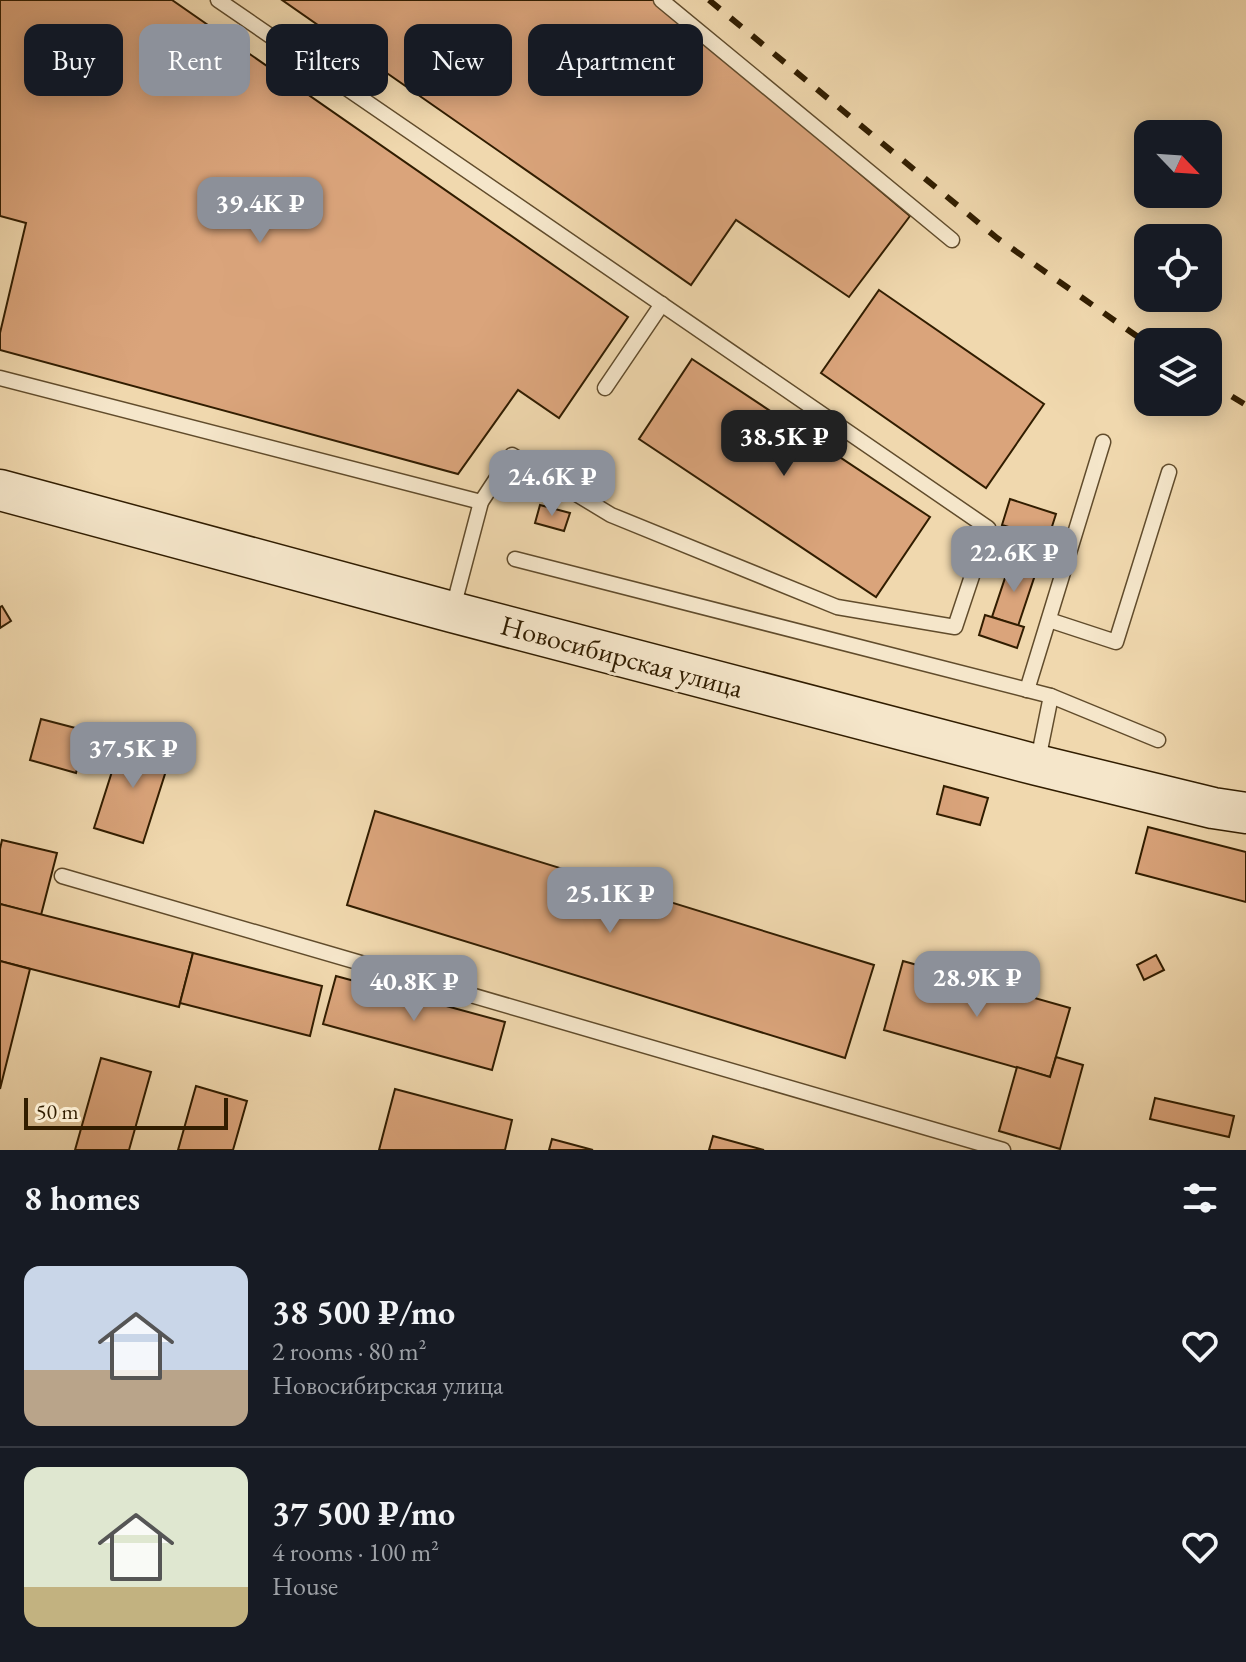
<!DOCTYPE html>
<meta charset="utf-8">
<style>
body{margin:0;font-family:"EB Garamond",serif;background:#20242c;color:#f1f3f6;height:100vh;display:flex;flex-direction:column;font-size:30px;white-space:nowrap}
*{box-sizing:border-box;margin:0}
p{font-size:26px;color:#9ea1a6}
.icon{flex:none;width:44px;height:44px;fill:none;stroke:currentColor;stroke-width:2;stroke-linecap:round;stroke-linejoin:round}
.map{position:relative;height:1150px;overflow:hidden}
.side{display:flex;flex-direction:column;background:#171b24;flex:1}
.side>*{flex:none}
.top-card{position:absolute;left:24px;top:24px;width:800px;height:72px;display:flex;gap:16px}
.needle{width:52px;rotate:115deg}
.controls{position:absolute;left:1134px;top:120px;display:grid;gap:16px}
.controls a{display:grid;place-items:center;width:88px;height:88px;border-radius:16px;background:#171b24;box-shadow:0 4px 20px #0003;font-size:40px}
.scale{position:absolute;left:24px;bottom:20px;width:204px;box-sizing:border-box;padding-left:8px;border:4px solid #311d00;border-top:0;font-size:22px;line-height:28px;white-space:nowrap;color:#311d00;-webkit-text-stroke:6px #f5e6ca;paint-order:stroke}
.price{position:absolute;translate:-50% -68px;padding:0 18px;border-radius:16px;background:#8c9099;color:#fff;font-size:26px;line-height:52px;filter:drop-shadow(0 2px 4px #0008)}
.price::after{content:'';position:absolute;left:50%;top:48px;width:24px;height:18px;margin-left:-12px;background:inherit;clip-path:polygon(0 0,100% 0,50% 100%)}
.price.current{background:#222;color:#fff}
ul{padding:0;list-style:none}
li{display:flex;align-items:center;gap:24px;height:200px;padding:0 24px}
li+li{border-top:2px solid #363941}
li span{display:grid;place-items:center;flex:none;width:224px;height:160px;border-radius:16px;color:#555}
li>.icon{margin-inline-start:auto}
span .icon{width:96px;height:96px;fill:#fffc;stroke-width:1}
li b{font-size:34px}
h2{display:flex;justify-content:space-between;align-items:center;height:96px;padding:0 24px;font-size:34px}
.pill{padding:0 28px;border-radius:16px;background:#171b24;box-shadow:0 4px 20px #0003;font-size:28px;line-height:72px}
.pill.current{background:#8c9099;color:#fff}
.map>svg:first-child{display:block}
</style>
<div class="map">
<svg width="1246" height="1150" viewBox="0 0 1246 1150">
<rect width="100%" height="100%" fill="#f0d8ae"/>
<filter id="stains"><feTurbulence type="fractalNoise" baseFrequency=".0025" numOctaves="4"/><feColorMatrix values="0 0 0 0 .2 0 0 0 0 .09 0 0 0 0 .02 0 0 0 .5 -.17"/></filter>
<radialGradient id="worn" r=".72"><stop offset=".6" stop-color="#630" stop-opacity="0"/><stop offset="1" stop-color="#630" stop-opacity=".3"/></radialGradient>
<g fill="#daa47b" stroke="#311d00" stroke-width="2">
<path d="M0 0H172L628 317 559 418 518 390 458 474 0 350V333L26 223 0 216Z"/>
<path d="M282 0H655L910 216 849 297 736 220 691 285Z"/>
<path d="M879 290 1044 404 986 488 821 373Z"/>
<path d="M692 359 930 517 876 597 639 439Z"/>
<path d="M1010 499 1056 514 1048 539 1002 525Z"/>
<path d="M540 505 570 513 564 531 535 523Z"/>
<path d="M1010 563 1036 572 1018 626 992 617Z"/>
<path d="M2 606 11 621 0 628V607Z"/>
<path d="M985 615 1024 627 1017 648 979 635Z"/>
<path d="M41 719 87 731 76 773 30 760Z"/>
<path d="M123 737 172 752 143 843 94 828Z"/>
<path d="M944 786 988 798 980 825 937 814Z"/>
<path d="M375 811 874 965 845 1058 347 905Z"/>
<path d="M1148 827 1246 852V902L1136 873Z"/>
<path d="M2 840 57 853 41 915 0 904V849Z"/>
<path d="M0 904 193 953 179 1007 0 961Z"/>
<path d="M193 953 322 986 310 1036 180 1003Z"/>
<path d="M1156 955 1164 970 1144 980 1137 965Z"/>
<path d="M0 961 30 969 0 1089Z"/>
<path d="M903 961 1070 1008 1050 1077 884 1030Z"/>
<path d="M336 976 505 1022 492 1070 323 1024Z"/>
<path d="M1056 1057 1083 1065 1060 1149 999 1131 1017 1067 1050 1077Z"/>
<path d="M101 1058 151 1072 129 1150H75Z"/>
<path d="M196 1086 247 1101 233 1150H178Z"/>
<path d="M395 1089 512 1120 505 1150H379Z"/>
<path d="M1155 1098 1234 1116 1229 1137 1150 1119Z"/>
<path d="M713 1136 764 1150H709Z"/>
<path d="M552 1139 593 1150H549Z"/>
</g>
<g fill="none" stroke-linecap="round" stroke-linejoin="round">
<defs>
<g id="service">
<path d="M218 0 988 528 955 627 837 607 611 515 512 455 481 502 453 608"/>
<path d="M661 0 952 240"/>
<path d="M0 378 481 502"/>
<path d="M605 388 662 304"/>
<path d="M515 559 1051 696 1158 740"/>
<path d="M1049 620 1116 642 1169 472"/>
<path d="M1027 690 1103 442"/>
<path d="M1037 765 1051 696"/>
<path d="M62 876 1003 1150"/>
</g>
<path id="secondary" d="M0 490 452 612 1037 765 1213 808 1246 813"/>
</defs>
<use href="#service" stroke="#614c2c" stroke-width="17"/>
<use href="#secondary" stroke="#311d00" stroke-width="43"/>
<use href="#service" stroke="#f5e6ca" stroke-width="14"/>
<use href="#secondary" stroke="#f5e6ca" stroke-width="40"/>
<g stroke="#311d00" stroke-width="6" stroke-dasharray="14 14" stroke-linecap="butt">
<path d="M709 0 997 238 1148 344"/>
<path d="M1208 382 1246 405"/>
</g>
</g>
<g text-anchor="middle" dominant-baseline="central" stroke-width="6" stroke-linejoin="round" paint-order="stroke">
<g font-size="28" fill="#311d00" stroke="#f5e6ca">
<text transform="translate(622 656) rotate(15)">Новосибирская улица</text>
</g>
</g>
<rect width="100%" height="100%" filter="url(#stains)"/>
<rect width="100%" height="100%" fill="url(#worn)"/>
</svg>
<div class="controls">
<a><svg class="needle" viewBox="-14 -14 28 28"><path d="M0-13l5 13h-10z" fill="#e53935"/><path d="M0 13l5-13h-10z" fill="#9ea1a6"/></svg></a>
<a><svg class="icon" aria-label="locate" viewBox="0 0 24 24"><circle cx="12" cy="12" r="6"/><path d="M12 2v4M12 18v4M2 12h4M18 12h4"/></svg></a>
<a><svg class="icon" aria-label="layers" viewBox="0 0 24 24"><path d="M12 4l9 5-9 5-9-5zM3 14l9 5 9-5"/></svg></a>
</div>
<div class="scale">50 m</div>
<b class="price" style="left:260px;top:245px">39.4K ₽</b>
<b class="price current" style="left:784px;top:478px">38.5K ₽</b>
<b class="price" style="left:552px;top:518px">24.6K ₽</b>
<b class="price" style="left:1014px;top:594px">22.6K ₽</b>
<b class="price" style="left:133px;top:790px">37.5K ₽</b>
<b class="price" style="left:610px;top:935px">25.1K ₽</b>
<b class="price" style="left:977px;top:1019px">28.9K ₽</b>
<b class="price" style="left:414px;top:1023px">40.8K ₽</b>
<div class="top-card">
<a class="pill">Buy</a>
<a class="pill current">Rent</a>
<a class="pill">Filters</a>
<a class="pill">New</a>
<a class="pill">Apartment</a>
</div>
</div>
<section class="side">
<h2>8 homes<svg class="icon" aria-label="filters" viewBox="0 0 24 24"><path d="M4 7h16M4 17h16"/><circle cx="9" cy="7" r="2"/><circle cx="15" cy="17" r="2"/></svg></h2>
<ul>
<li><span style="background:linear-gradient(#c9d6e8 65%,#b9a48a 0)"><svg class="icon" aria-label="home" viewBox="0 0 24 24"><path d="M3 11l9-7 9 7M6 9v11h12V9"/></svg></span><div><b>38 500 ₽/mo</b><p>2 rooms · 80 m²</p><p>Новосибирская улица</p></div><svg class="icon" aria-label="heart" viewBox="0 0 24 24"><path d="M12 20l-8-8c-3-5 5-10 8-4 3-6 11-1 8 4z"/></svg></li>
<li><span style="background:linear-gradient(#dfe7d0 75%,#c2b280 0)"><svg class="icon" aria-label="home" viewBox="0 0 24 24"><path d="M3 11l9-7 9 7M6 9v11h12V9"/></svg></span><div><b>37 500 ₽/mo</b><p>4 rooms · 100 m²</p><p>House</p></div><svg class="icon" aria-label="heart" viewBox="0 0 24 24"><path d="M12 20l-8-8c-3-5 5-10 8-4 3-6 11-1 8 4z"/></svg></li>
</ul>
</section>
